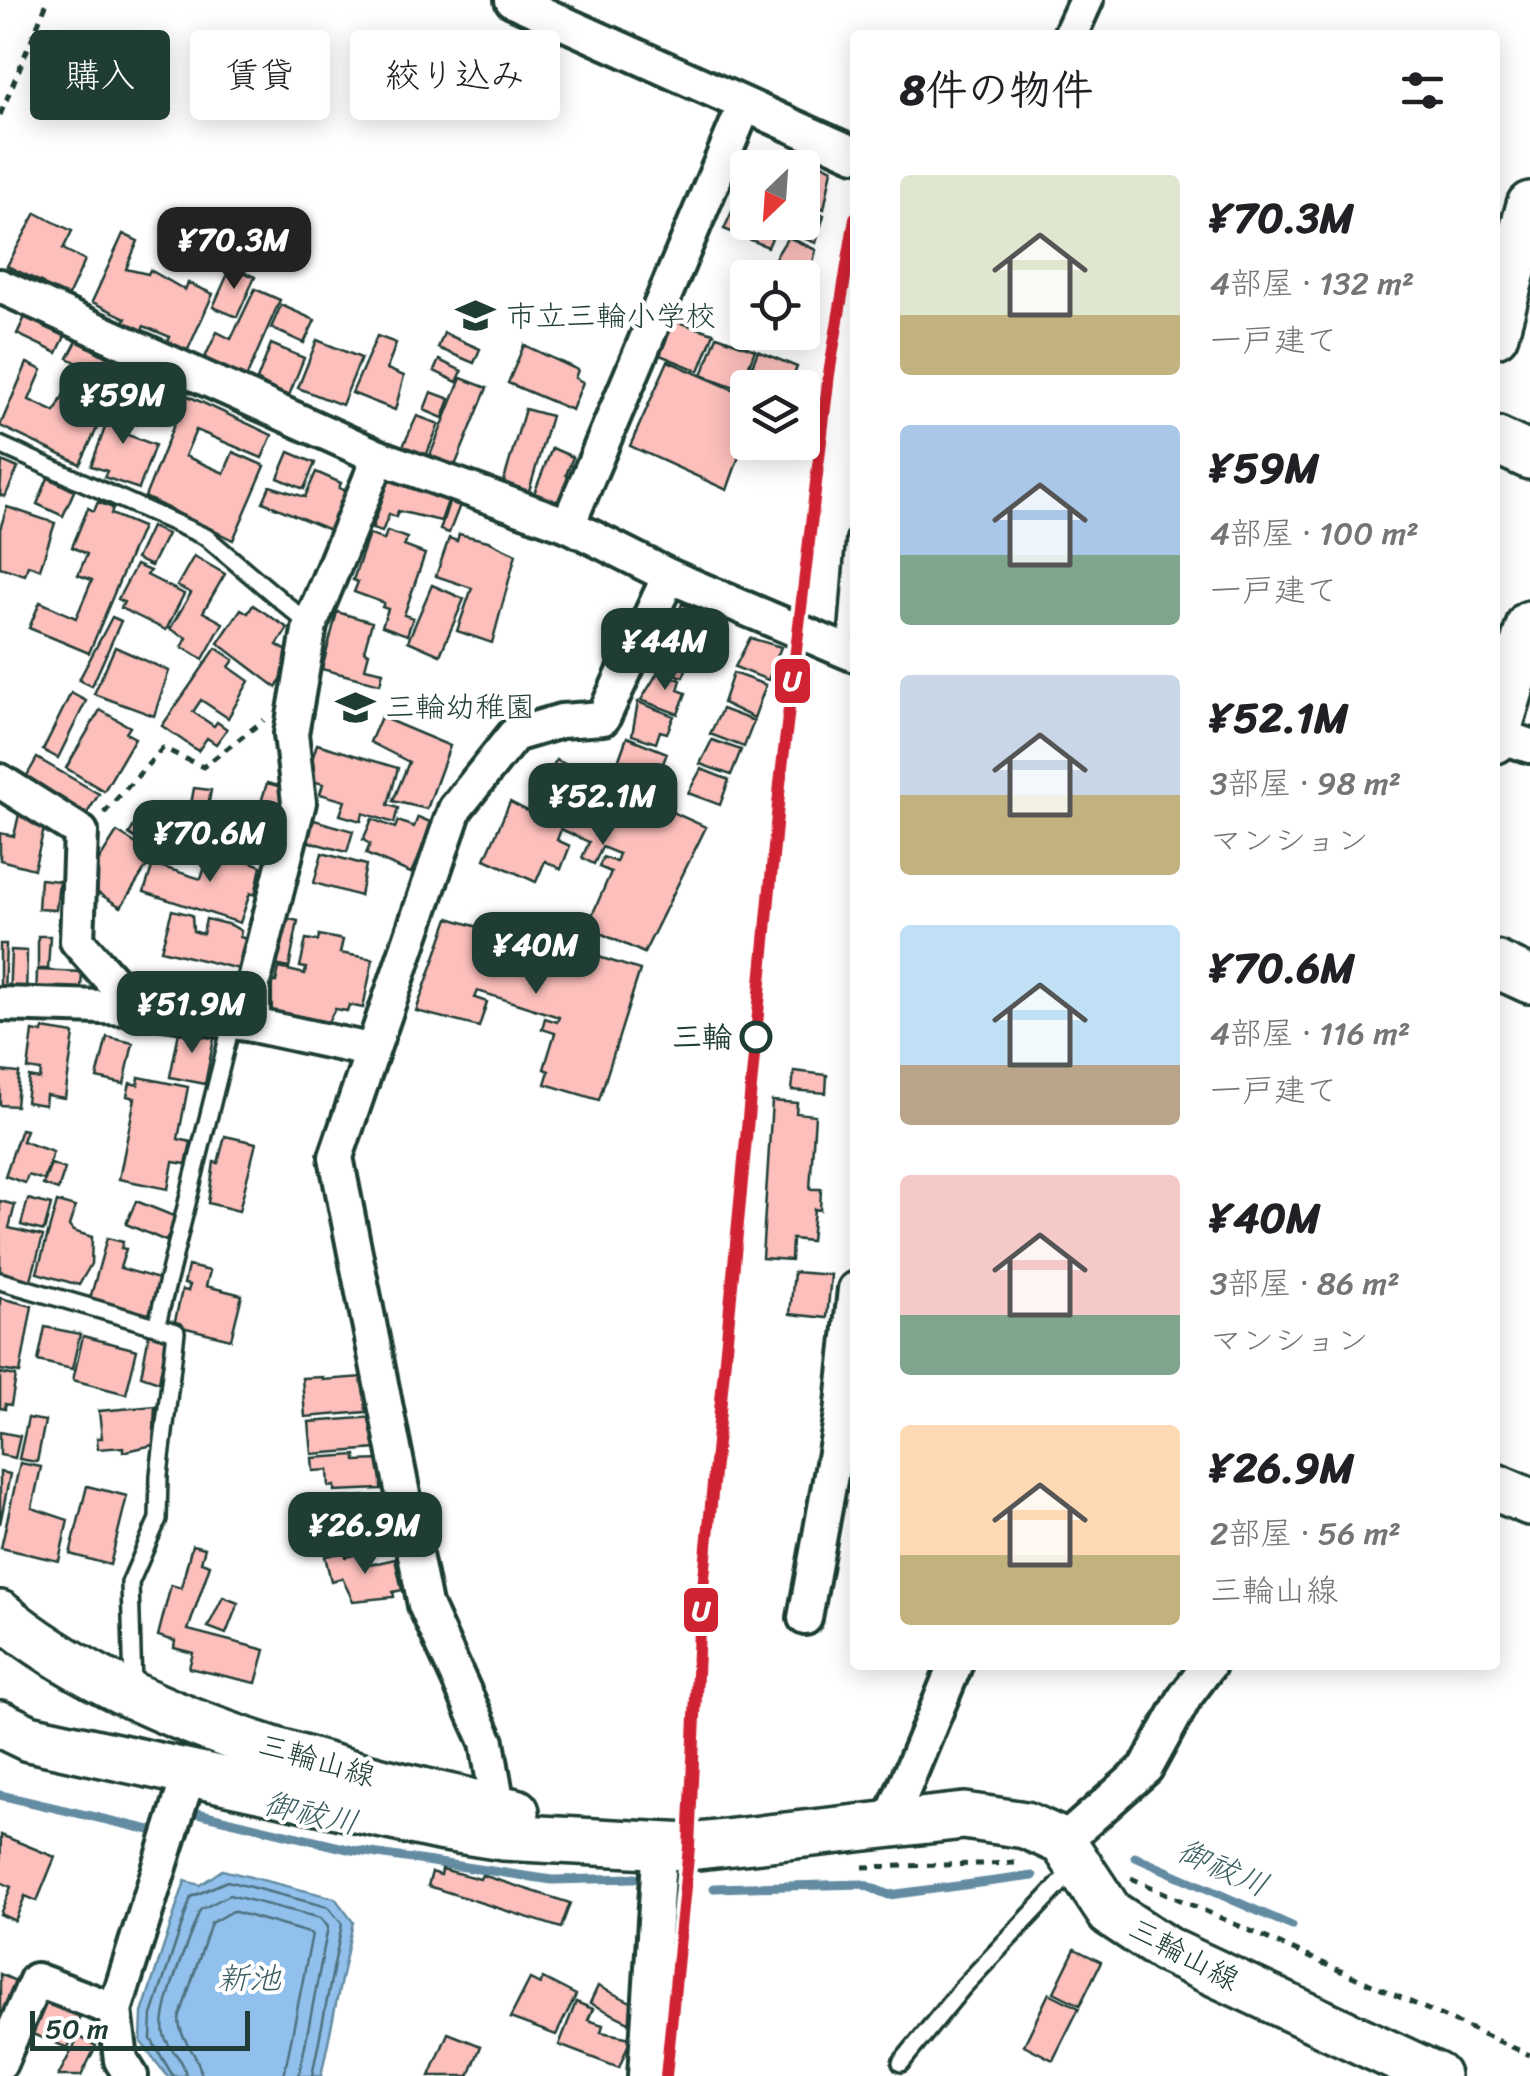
<!DOCTYPE html>
<html lang="ja">
<meta charset="utf-8">
<style>
body{margin:0;font-family:Sriracha,"Klee One",sans-serif;background:#f2f2f2;color:#202124;height:100vh;display:flex;flex-direction:column;font-size:38px;white-space:nowrap}
*{box-sizing:border-box;margin:0}
p{font-size:32px;color:#757577}
.icon{flex:none;width:55px;height:55px;fill:none;stroke:currentColor;stroke-width:2;stroke-linecap:round;stroke-linejoin:round}
.map{position:relative;flex:1;overflow:hidden}
.panel{position:absolute;left:850px;top:30px;width:650px;height:1640px;display:flex;flex-direction:column;background:#fff;border-radius:10px;box-shadow:0 5px 25px #0003}
.panel>*{flex:none}
.banner{position:absolute;left:30px;top:30px;width:670px;height:90px;display:flex;gap:20px}
.needle{width:65px;rotate:205deg}
.fabs{position:absolute;left:730px;top:150px;display:grid;gap:20px}
.fabs a{display:grid;place-items:center;width:90px;height:90px;border-radius:10px;background:#fff;box-shadow:0 5px 25px #0003;font-size:50px}
.scale{position:absolute;left:30px;bottom:25px;width:220px;box-sizing:border-box;padding-left:10px;border:5px solid #1f3d34;border-top:0;font-size:28px;line-height:35px;white-space:nowrap;color:#1f3d34;-webkit-text-stroke:8px #fff;paint-order:stroke}
.price{position:absolute;translate:-50% -85px;padding:0 22px;border-radius:20px;background:#1f3d34;color:#fff;font-size:32px;line-height:65px;filter:drop-shadow(0 2px 5px #0008)}
.price::after{content:'';position:absolute;left:50%;top:60px;width:30px;height:22px;margin-left:-15px;background:inherit;clip-path:polygon(0 0,100% 0,50% 100%)}
.price.active{background:#222;color:#fff}
ul{padding:0;list-style:none}
li{display:flex;align-items:center;gap:30px;height:250px;padding:0 50px}
li span{display:grid;place-items:center;flex:none;width:280px;height:200px;border-radius:10px;color:#555}
li>.icon{margin-inline-start:auto}
span .icon{width:120px;height:120px;fill:#fffc;stroke-width:1}
li b{font-size:42px}
h2{display:flex;justify-content:space-between;align-items:center;height:120px;padding:0 50px;font-size:42px}
.pill{padding:0 35px;border-radius:10px;background:#fff;box-shadow:0 5px 25px #0003;font-size:35px;line-height:90px}
.pill.active{background:#1f3d34;color:#fff}
.map>svg:first-child{display:block}
</style>
<div class="map">
<svg width="1530" height="2076" viewBox="0 0 1530 2076">
<rect width="100%" height="100%" fill="#fff"/>
<filter id="ink" filterUnits="userSpaceOnUse"><feTurbulence type="fractalNoise" baseFrequency=".01" numOctaves="2"/><feDisplacementMap in="SourceGraphic" scale="20" xChannelSelector="R" yChannelSelector="G"/><feConvolveMatrix kernelMatrix="1 2 1 2 8 2 1 2 1" color-interpolation-filters="sRGB"/></filter>
<g filter="url(#ink)">
<path fill="#92c0ec" stroke="#648ca2" stroke-width="2.5" d="M222 1870 335 1898 353 1922 321 2076H167L141 2042 142 2013 185 1881 200 1885Z"/>
<g fill="none" stroke-linecap="round" stroke-linejoin="round">
<g stroke="#4d717e" stroke-width="2.5">
<path d="M173 2076 151 2039 152 2015 191 1897 227 1881 328 1907 342 1924 312 2076"/>
<path d="M186 2076C185 2058 168 2051 164 2034 158 2009 190 1937 200 1910L229 1895 321 1918 328 1927 299 2076"/>
<path d="M201 2076C200 2053 179 2041 179 2019L211 1923 232 1911 312 1934 284 2076"/>
</g>
<g stroke="#648ca2" stroke-width="9">
<path d="M0 1795 163 1833"/>
<path d="M187 1817 189 1811 352 1850 465 1867 552 1880 635 1878"/>
<path d="M1135 1857 1292 1926"/>
<path d="M714 1888 862 1884 889 1895 1033 1876"/>
</g>
</g>
<g fill="#fcbfbc" stroke="#1f3d34" stroke-width="2.5">
<path d="M798 152 832 169 824 209 802 199V168H790Z"/>
<path d="M735 205 745 210 748 205V222H779L768 247 724 229Z"/>
<path d="M802 206 824 215 816 243 786 231 790 222H802Z"/>
<path d="M36 213 72 231 63 249 85 260 64 305 38 292 43 283 7 266Z"/>
<path d="M123 234 138 241 126 269 148 274 150 270 185 290 188 283 213 294 181 365 162 356 170 337 144 326 141 332 123 325 126 318 92 302Z"/>
<path d="M788 237 816 250 804 299 802 278H783L785 273 770 266Z"/>
<path d="M231 267 255 277 237 317 213 307Z"/>
<path d="M255 289 280 300 239 394 197 374 217 332 231 339Z"/>
<path d="M281 305 315 320 304 343 271 328Z"/>
<path d="M25 317 65 336 57 353 17 334Z"/>
<path d="M674 321 714 333 699 371 660 355Z"/>
<path d="M758 332H797L791 346Z"/>
<path d="M444 333 480 349 474 363 438 348Z"/>
<path d="M377 336 396 343 387 369 404 376 395 410 352 393Z"/>
<path d="M717 336 755 350 740 389 702 375Z"/>
<path d="M317 340 361 358 342 405 298 388Z"/>
<path d="M77 341 123 366 114 382 68 358Z"/>
<path d="M271 344 304 358 288 398 257 380Z"/>
<path d="M524 345 578 370 575 378 583 382 572 410 508 383Z"/>
<path d="M758 351 797 367 789 388 743 389Z"/>
<path d="M439 360 462 371 457 382 434 371Z"/>
<path d="M668 361 748 396V431L727 490 630 446Z"/>
<path d="M27 363 42 370 29 400 55 412 70 382 110 401 80 464 0 426Z"/>
<path d="M461 378 487 388 450 478 425 468Z"/>
<path d="M118 392 137 399 125 434 155 445 139 489 104 477 107 471 91 466Z"/>
<path d="M431 392 450 399 443 418 424 410Z"/>
<path d="M186 395 272 435 262 458 196 430 185 456 224 473 233 452 265 466 233 540 145 497Z"/>
<path d="M525 409 551 416 525 505 499 497Z"/>
<path d="M417 416 439 424 422 466 398 457Z"/>
<path d="M552 448 573 457 566 475 580 480 566 516 531 501Z"/>
<path d="M289 452 315 463 304 489 278 478Z"/>
<path d="M2 461 18 468 5 497 0 495Z"/>
<path d="M316 472 341 483 339 488 353 494 337 533 263 502 270 486 305 497Z"/>
<path d="M48 478 74 491 63 516 37 504Z"/>
<path d="M389 480 448 501 441 521 398 511 396 517 389 514 382 532 372 529Z"/>
<path d="M98 502 113 508 111 514 142 527 89 653 29 628 40 602 76 618 92 580 78 575 87 554 72 547 88 508 94 511Z"/>
<path d="M449 502 460 505 449 533 440 530Z"/>
<path d="M7 507 55 523 40 569 28 565 25 575 0 567V529Z"/>
<path d="M151 527 167 534 151 566 136 559Z"/>
<path d="M387 531 407 538 404 546 425 554 404 615 413 618 407 635 382 626 388 609 382 607 384 603 354 592 358 582 353 580 369 534 384 540Z"/>
<path d="M459 534 488 541 516 554 492 643 457 631 472 588 436 576 449 538 457 541Z"/>
<path d="M194 556 225 574 203 612 223 623 203 659 182 647 187 638 170 629 191 593 177 586Z"/>
<path d="M136 565 150 571 147 575 184 594 166 630 121 608 124 602 118 599Z"/>
<path d="M432 585 464 599 440 655 408 641Z"/>
<path d="M682 604 723 622 712 641 697 635 694 643 671 633Z"/>
<path d="M253 605 288 628 277 645 296 656 276 687 218 643 241 609 248 613Z"/>
<path d="M337 612 372 622 364 651 369 653 365 668 383 672 380 684 322 669Z"/>
<path d="M112 617 121 621 92 686 79 680Z"/>
<path d="M669 637 708 652 702 667 689 662 683 677 653 666Z"/>
<path d="M750 638 781 647 768 680 735 667Z"/>
<path d="M115 647 169 671 154 716 94 694Z"/>
<path d="M216 648 234 660 229 667 249 681 228 718 201 700 193 712 214 726 217 722 227 729 216 744 207 738 198 751 162 726Z"/>
<path d="M658 672 681 680 678 690 686 693 678 714 641 700Z"/>
<path d="M733 673 766 685 754 718 723 703Z"/>
<path d="M71 693 86 701 58 758 43 750Z"/>
<path d="M638 702 674 716 667 733 660 731 656 743 632 735Z"/>
<path d="M722 709 754 721 744 747 710 734Z"/>
<path d="M100 710 130 727 126 733 135 738 104 791 66 768Z"/>
<path d="M381 717 450 746 427 809 393 801 409 762 370 742Z"/>
<path d="M627 737 667 753 659 774 618 762Z"/>
<path d="M712 740 741 750 731 775 700 764Z"/>
<path d="M317 744 398 768 388 805 398 808 394 823 363 813 361 821 340 815 345 801 320 794 323 784 306 779Z"/>
<path d="M37 758 99 794 86 815 25 779Z"/>
<path d="M556 760 706 827 644 953 587 927 611 872 599 867 603 857 616 862 619 854 602 847 594 864 582 858 589 842 561 829 557 840 570 846 561 869 545 861 536 882 485 859 510 802 532 813Z"/>
<path d="M701 769 729 780 720 805 688 793Z"/>
<path d="M267 783 293 790 274 856 247 848Z"/>
<path d="M194 788 211 790 207 813 190 810Z"/>
<path d="M20 810 47 817 34 869 0 860V833L14 836Z"/>
<path d="M140 816 160 829 149 847 129 834Z"/>
<path d="M418 817 440 826 424 867 415 864 411 873 366 854 370 844 363 840 372 819 395 828 398 821 414 827Z"/>
<path d="M307 818 353 831 347 852 306 841 307 835 303 834Z"/>
<path d="M222 822 244 828 239 849 217 844Z"/>
<path d="M117 832 154 855 121 907 90 888 89 876Z"/>
<path d="M180 839 189 850 167 866 159 855Z"/>
<path d="M212 846 261 866 255 895 250 893 240 923 144 892 153 864 201 879Z"/>
<path d="M322 853 366 865 360 896 314 883Z"/>
<path d="M40 879 59 881 56 910 38 909Z"/>
<path d="M172 910 192 915 193 931 203 934 206 919 231 925 241 931 240 937 254 941 247 971 161 950Z"/>
<path d="M285 918 298 921 289 968 275 965Z"/>
<path d="M449 918 582 959 583 952 640 970 599 1100 545 1084 549 1071 544 1069 555 1033 542 1029 545 1018 557 1022 559 1017 478 991 475 998 487 1002 479 1027 416 1011Z"/>
<path d="M319 935 343 940 340 953 373 959 363 1008 349 1005 347 1011 335 1009 328 1022 268 1010 269 981 276 982 279 968 305 974 306 968 300 967 306 939 318 941Z"/>
<path d="M38 936H50L48 969H38Z"/>
<path d="M0 944H6L4 993 0 992Z"/>
<path d="M11 950 27 951 26 1002 9 1001Z"/>
<path d="M37 970 82 972 80 1005 36 1003Z"/>
<path d="M180 1027 215 1034 205 1084 170 1077Z"/>
<path d="M43 1029 74 1034 65 1098 46 1095 45 1105 26 1102 29 1077 40 1079 41 1071 28 1069 33 1031 42 1033Z"/>
<path d="M107 1037 133 1043 124 1084 97 1078Z"/>
<path d="M0 1064V1071L19 1073 16 1106 0 1105Z"/>
<path d="M794 1071 827 1075 826 1093 792 1090Z"/>
<path d="M139 1077 188 1087 178 1139 191 1142 186 1164 173 1162 168 1189 119 1179 135 1098 127 1096 130 1083 138 1085Z"/>
<path d="M772 1101 797 1103 796 1113 815 1115 810 1189H821L820 1210 814 1209 811 1241 792 1239 791 1260 762 1258Z"/>
<path d="M21 1129 26 1130 22 1141 53 1152 44 1180 28 1175 25 1183 5 1176Z"/>
<path d="M225 1136 256 1143 239 1211 208 1203 214 1162 218 1163Z"/>
<path d="M51 1164 65 1169 58 1190 43 1185Z"/>
<path d="M28 1199 51 1205 44 1231 21 1225Z"/>
<path d="M0 1201 15 1205 9 1228 43 1236 30 1283 0 1275Z"/>
<path d="M136 1201 176 1217 166 1241 126 1224Z"/>
<path d="M57 1202 75 1207 69 1226 73 1231 92 1237 91 1264 79 1285 37 1273Z"/>
<path d="M107 1238 123 1242 121 1248 126 1249 120 1268 159 1279 149 1315 90 1299Z"/>
<path d="M188 1266 210 1271 206 1286 242 1295 231 1339 174 1325 182 1290 188 1291 190 1285 184 1284Z"/>
<path d="M794 1272 831 1275 827 1318 790 1314Z"/>
<path d="M0 1298 32 1306 20 1373 0 1370Z"/>
<path d="M45 1327 80 1334 72 1369 38 1361Z"/>
<path d="M149 1334 167 1337 159 1382 141 1376Z"/>
<path d="M83 1336 137 1350 126 1394 73 1380Z"/>
<path d="M0 1373 16 1376 11 1405 5 1404V1409L0 1408Z"/>
<path d="M323 1377V1380L363 1377 366 1412 305 1417 302 1378Z"/>
<path d="M155 1406 153 1445 123 1452V1447L98 1449 97 1438H102L99 1411Z"/>
<path d="M375 1417 377 1449 312 1454 309 1422Z"/>
<path d="M28 1418 45 1421 37 1462 19 1459Z"/>
<path d="M0 1432 20 1436 15 1458 0 1455Z"/>
<path d="M356 1455V1461L381 1460V1489L335 1491V1486L329 1487 328 1470 313 1471 312 1458Z"/>
<path d="M20 1463 41 1467 32 1508 68 1520 59 1561 1 1548Z"/>
<path d="M0 1472 10 1474 0 1524Z"/>
<path d="M87 1486 127 1496 110 1565 70 1554Z"/>
<path d="M366 1496 367 1515 375 1514V1524H380L381 1544 324 1547V1528H316L315 1500Z"/>
<path d="M192 1545 205 1548 201 1562 210 1565 188 1630 265 1650 256 1683 189 1668 193 1653 174 1648 175 1641 158 1636 171 1585 181 1588Z"/>
<path d="M345 1552 346 1557 361 1553 364 1566 395 1559 402 1590 393 1592 394 1597 353 1601 342 1578 331 1581 325 1556Z"/>
<path d="M223 1597 238 1603 226 1634 208 1627Z"/>
<path d="M1 1835 55 1857 37 1901 25 1896 15 1921 0 1914 11 1887 0 1882Z"/>
<path d="M442 1869 480 1879 482 1875 570 1903 561 1928 428 1886 432 1872 441 1875Z"/>
<path d="M1075 1949 1101 1962 1080 2005 1054 1992Z"/>
<path d="M0 1974 20 1983 0 2031Z"/>
<path d="M543 1978 576 1995 556 2035 510 2018 530 1979 540 1984Z"/>
<path d="M598 1986 637 2005 629 2022 590 2003Z"/>
<path d="M1049 1993 1079 2008 1053 2060 1024 2045Z"/>
<path d="M41 1995 82 2011 68 2048 27 2032Z"/>
<path d="M576 2002 593 2009 588 2020 603 2025 601 2032 631 2038 619 2068 559 2045Z"/>
<path d="M448 2033 481 2046 469 2076H430Z"/>
<path d="M79 2037 96 2046 81 2076H58Z"/>
</g>
<g fill="none" stroke-linecap="round" stroke-linejoin="round">
<defs>
<g id="lane">
<path d="M0 445 206 537 310 625"/>
<path d="M846 651 855 538"/>
<path d="M0 1281 176 1332 159 1475 158 1519 130 1583 133 1688"/>
<path d="M157 1324 232 1022"/>
<path d="M901 2063 963 1987 1076 1867"/>
</g>
<g id="street">
<path d="M512 0 855 154"/>
<path d="M1070 35 1086 0"/>
<path d="M0 286 379 457 568 525 669 576 855 655"/>
<path d="M568 525 744 107"/>
<path d="M1497 735 1530 746"/>
<path d="M0 781 81 832 77 941 136 1008"/>
<path d="M0 1004 136 1008 253 1025 369 1050"/>
<path d="M253 1025V984L299 802 291 734 310 625 379 457"/>
<path d="M805 1618 842 1414 855 1289"/>
<path d="M890 1822 955 1665"/>
<path d="M501 1824 487 1742 425 1605 336 1157 455 809 514 735 561 721 603 718 669 576"/>
<path d="M1063 1842 1146 1768 1185 1697 1209 1665"/>
<path d="M0 2063 36 1980 115 2010"/>
<path d="M131 2076 121 2060 115 2010 190 1771"/>
<path d="M645 2076 660 1843"/>
</g>
<g id="secondary">
<path d="M1495 334 1530 205"/>
<path d="M1495 440 1530 456"/>
<path d="M1495 740 1530 624"/>
<path d="M1495 964 1530 980"/>
<path d="M1495 1487 1530 1502"/>
<path d="M0 1614C135 1725 347 1776 516 1812"/>
<path d="M0 1724 29 1738 439 1827 503 1837 689 1847 964 1816 1025 1825 1063 1842 1110 1913 1166 1950 1436 2076"/>
</g>
</defs>
<use href="#lane" stroke="#1f3d34" stroke-width="22"/>
<use href="#street" stroke="#1f3d34" stroke-width="40"/>
<use href="#secondary" stroke="#1f3d34" stroke-width="52"/>
<g stroke="#1f3d34" stroke-width="5" stroke-dasharray="8 8" stroke-linecap="butt">
<path d="M0 115 48 0"/>
<path d="M104 813 163 748 203 767 264 720"/>
<path d="M863 1867 1017 1863"/>
<path d="M1131 1878 1530 2055"/>
</g>
<use href="#lane" stroke="#fff" stroke-width="15"/>
<use href="#street" stroke="#fff" stroke-width="32"/>
<use href="#secondary" stroke="#fff" stroke-width="45"/>
<defs>
<path id="rail-1" d="M666 2076 689 1847 699 1630 780 784 829 374 855 218"/>
</defs>
<use href="#rail-1" stroke="#fff" stroke-width="20"/>
<use href="#rail-1" stroke="#d02332" stroke-width="12"/>
</g>
</g>
<defs>
<symbol id="school-bare" viewBox="-9 -9 18 18"><path d="M0-5L7-2L0 1L-7-2ZM-4 1L0 2.5L4 1V4Q0 6-4 4Z" fill="#1f3d34" stroke="#fff" stroke-width="2.5" paint-order="stroke"/></symbol>
</defs>
<g fill-rule="evenodd">
<use href="#school-bare" x="448" y="288" width="55" height="55"/>
<use href="#school-bare" x="328" y="680" width="55" height="55"/>
</g>
<circle fill="#fff" stroke="#1f3d34" stroke-width="5" cx="756" cy="1037" r="14"/>
<g text-anchor="middle" dominant-baseline="central" stroke-width="8" stroke-linejoin="round" paint-order="stroke">
<g font-size="30" fill="#1f3d34" stroke="#fff" text-anchor="start">
<text x="506" y="316">市立三輪小学校</text>
<text x="385" y="707">三輪幼稚園</text>
</g>
<g font-size="30" font-weight="bold" fill="#1f3d34" stroke="#fff" text-anchor="end">
<text x="732" y="1037">三輪</text>
</g>
<g font-size="30" fill="#1f3d34" stroke="#fff">
<text transform="translate(317 1760) rotate(16)">三輪山線</text>
<text transform="translate(1184 1954) rotate(28)">三輪山線</text>
</g>
<g font-size="32" font-style="italic" fill="#3c5e62" stroke="#fff">
<text transform="translate(311 1813) rotate(13)">御祓川</text>
<text transform="translate(1223 1868) rotate(24)">御祓川</text>
<text x="249" y="1978">新池</text>
</g>
</g>
<g stroke="#fff" stroke-width="4">
<rect x="773" y="657" width="39" height="48" rx="10" fill="#d02332"/>
<rect x="682" y="1586" width="38" height="48" rx="10" fill="#d02332"/>
</g>
<g font-size="28" text-anchor="middle" font-weight="bold" fill="#fff">
<text x="792" y="690">U</text>
<text x="701" y="1620">U</text>
</g>
</svg>
<div class="fabs">
<a><svg class="needle" viewBox="-14 -14 28 28"><path d="M0-13l5 13h-10z" fill="#e53935"/><path d="M0 13l5-13h-10z" fill="#757577"/></svg></a>
<a><svg class="icon" aria-label="locate" viewBox="0 0 24 24"><circle cx="12" cy="12" r="6"/><path d="M12 2v4M12 18v4M2 12h4M18 12h4"/></svg></a>
<a><svg class="icon" aria-label="layers" viewBox="0 0 24 24"><path d="M12 4l9 5-9 5-9-5zM3 14l9 5 9-5"/></svg></a>
</div>
<div class="scale">50 m</div>
<b class="price active" style="left:234px;top:292px">¥70.3M</b>
<b class="price" style="left:123px;top:447px">¥59M</b>
<b class="price" style="left:665px;top:693px">¥44M</b>
<b class="price" style="left:603px;top:848px">¥52.1M</b>
<b class="price" style="left:210px;top:885px">¥70.6M</b>
<b class="price" style="left:536px;top:997px">¥40M</b>
<b class="price" style="left:192px;top:1056px">¥51.9M</b>
<b class="price" style="left:365px;top:1577px">¥26.9M</b>
<div class="banner">
<a class="pill active">購入</a>
<a class="pill">賃貸</a>
<a class="pill">絞り込み</a>
</div>
<section class="panel">
<h2>8件の物件<svg class="icon" aria-label="filters" viewBox="0 0 24 24"><path d="M4 7h16M4 17h16"/><circle cx="9" cy="7" r="2"/><circle cx="15" cy="17" r="2"/></svg></h2>
<ul>
<li><span style="background:linear-gradient(#dfe7d0 70%,#c2b280 0)"><svg class="icon" aria-label="home" viewBox="0 0 24 24"><path d="M3 11l9-7 9 7M6 9v11h12V9"/></svg></span><div><b>¥70.3M</b><p>4部屋 · 132 m²</p><p>一戸建て</p></div></li>
<li><span style="background:linear-gradient(#a9c7e8 65%,#7fa58c 0)"><svg class="icon" aria-label="home" viewBox="0 0 24 24"><path d="M3 11l9-7 9 7M6 9v11h12V9"/></svg></span><div><b>¥59M</b><p>4部屋 · 100 m²</p><p>一戸建て</p></div></li>
<li><span style="background:linear-gradient(#c9d6e8 60%,#c2b280 0)"><svg class="icon" aria-label="home" viewBox="0 0 24 24"><path d="M3 11l9-7 9 7M6 9v11h12V9"/></svg></span><div><b>¥52.1M</b><p>3部屋 · 98 m²</p><p>マンション</p></div></li>
<li><span style="background:linear-gradient(#bfe0f5 70%,#b9a48a 0)"><svg class="icon" aria-label="home" viewBox="0 0 24 24"><path d="M3 11l9-7 9 7M6 9v11h12V9"/></svg></span><div><b>¥70.6M</b><p>4部屋 · 116 m²</p><p>一戸建て</p></div></li>
<li><span style="background:linear-gradient(#f6c9c9 70%,#7fa58c 0)"><svg class="icon" aria-label="home" viewBox="0 0 24 24"><path d="M3 11l9-7 9 7M6 9v11h12V9"/></svg></span><div><b>¥40M</b><p>3部屋 · 86 m²</p><p>マンション</p></div></li>
<li><span style="background:linear-gradient(#ffd9b3 65%,#c2b280 0)"><svg class="icon" aria-label="home" viewBox="0 0 24 24"><path d="M3 11l9-7 9 7M6 9v11h12V9"/></svg></span><div><b>¥26.9M</b><p>2部屋 · 56 m²</p><p>三輪山線</p></div></li>
</ul>
</section>
</div>
